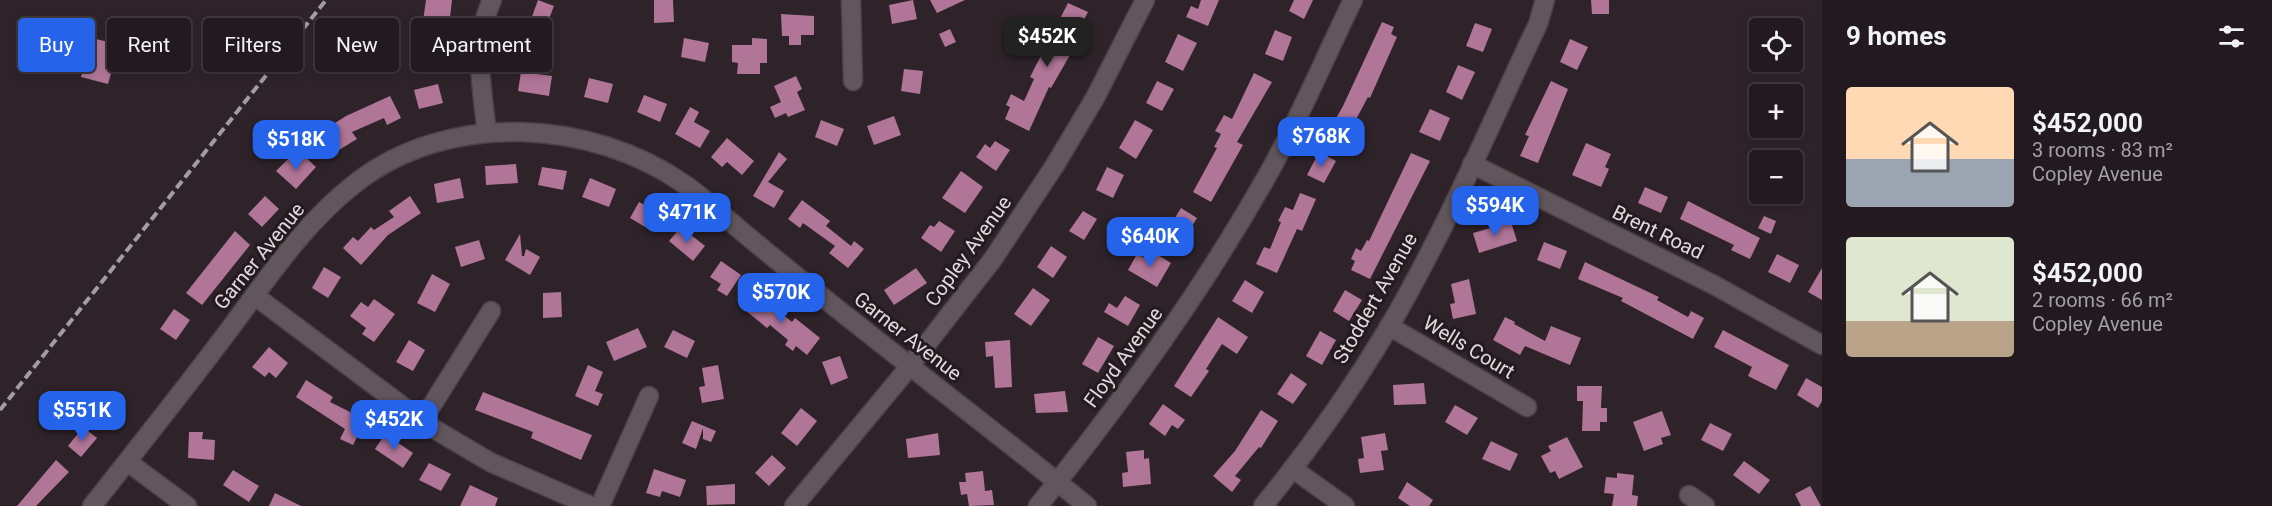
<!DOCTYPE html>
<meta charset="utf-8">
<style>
body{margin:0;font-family:Roboto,sans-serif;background:#2a2328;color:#f1f3f6;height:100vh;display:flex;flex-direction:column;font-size:22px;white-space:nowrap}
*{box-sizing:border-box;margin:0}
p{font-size:20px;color:#a2a1a4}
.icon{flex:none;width:33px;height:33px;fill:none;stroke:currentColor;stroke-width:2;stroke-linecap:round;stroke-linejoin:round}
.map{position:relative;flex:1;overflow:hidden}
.sheet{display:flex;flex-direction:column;background:#221a1f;width:450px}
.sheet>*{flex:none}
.guide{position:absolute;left:18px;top:18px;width:570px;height:54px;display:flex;gap:12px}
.tools{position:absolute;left:1749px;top:18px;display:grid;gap:12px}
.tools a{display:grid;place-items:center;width:54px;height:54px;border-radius:6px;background:#221a1f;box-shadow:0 3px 9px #0003,0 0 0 2px #3f383d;font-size:30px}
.price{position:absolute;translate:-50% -51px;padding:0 14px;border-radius:12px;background:#2563eb;color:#fff;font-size:20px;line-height:39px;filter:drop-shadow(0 2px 3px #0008)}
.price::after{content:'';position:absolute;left:50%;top:36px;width:18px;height:14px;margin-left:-9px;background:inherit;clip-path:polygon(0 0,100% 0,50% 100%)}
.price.active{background:#222;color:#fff}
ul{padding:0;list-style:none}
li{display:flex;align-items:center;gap:18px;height:150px;padding:0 24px}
li span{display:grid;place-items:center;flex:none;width:168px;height:120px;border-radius:6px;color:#555}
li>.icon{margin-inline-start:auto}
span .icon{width:72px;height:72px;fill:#fffc;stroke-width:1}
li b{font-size:26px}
h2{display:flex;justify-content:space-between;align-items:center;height:72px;padding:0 24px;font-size:26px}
.pill{padding:0 21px;border-radius:6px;background:#221a1f;box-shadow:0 3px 9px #0003,0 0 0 2px #3f383d;font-size:21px;line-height:54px}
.pill.active{background:#2563eb;color:#fff}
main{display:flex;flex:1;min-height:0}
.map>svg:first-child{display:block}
</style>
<main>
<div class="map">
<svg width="1822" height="506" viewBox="0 0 1822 506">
<rect width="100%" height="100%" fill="#2e2329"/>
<g fill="#b07597">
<path d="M426 0H452L446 52 419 49Z"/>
<path d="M538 0 554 6 540 42 525 36Z"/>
<path d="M654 0H673L674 22 654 23Z"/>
<path d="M913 0 917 19 892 24 889 5Z"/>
<path d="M930 0H965L937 13Z"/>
<path d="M1201 0H1219L1208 26 1186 17 1191 6 1198 9Z"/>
<path d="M1294 0H1313L1304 19 1289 11Z"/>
<path d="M1591 0H1609V14H1592Z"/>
<path d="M1068 3 1088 12 1067 53 1070 55 1051 88 1049 87 1029 131 1005 119 1010 107 1006 105 1011 94 1024 101 1034 79 1030 77Z"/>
<path d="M781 14 814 16V35H801V45H789V36H782Z"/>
<path d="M1382 22 1394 27 1391 34 1397 37 1370 98 1368 97 1345 140 1329 131 1343 106Z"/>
<path d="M1475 23 1492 29 1483 52 1466 46Z"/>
<path d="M950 29 956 42 945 47 939 34Z"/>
<path d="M1275 30 1292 37 1283 61 1265 54Z"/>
<path d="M1178 34 1197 43 1183 71 1165 62Z"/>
<path d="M92 38 112 43 105 69 112 70 108 84 81 77Z"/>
<path d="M684 38 709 43 705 62 681 57Z"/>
<path d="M752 38 767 39V63H760V74H737L738 63 732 62V45H752Z"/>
<path d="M1570 39 1588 47 1577 70 1560 62Z"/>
<path d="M1458 65 1475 72 1462 100 1446 92Z"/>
<path d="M904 69 923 71 920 94 901 91Z"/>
<path d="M521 72 552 76 549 96 518 91Z"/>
<path d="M1254 73 1272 82 1237 142 1243 145 1211 202 1193 192 1217 148 1214 147 1221 134 1215 131 1224 115 1232 119Z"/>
<path d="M796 76 802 89 797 92 805 110 788 117 786 113 775 118 770 107 781 102 774 86Z"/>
<path d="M589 78 613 84 608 103 584 97Z"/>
<path d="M1157 81 1174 89 1162 111 1146 103Z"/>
<path d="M1551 81 1568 89 1538 163 1520 156 1529 136 1525 135Z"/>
<path d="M438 84 443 103 419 109 414 90Z"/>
<path d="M644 95 667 104 660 122 637 112Z"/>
<path d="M390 96 401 118 387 125 384 118 352 132 357 139 329 156 318 139 337 127 335 123 346 116Z"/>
<path d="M690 107 699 112 694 122 710 131 700 148 675 134Z"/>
<path d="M1430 109 1450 118 1440 141 1419 132Z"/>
<path d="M894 116 901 135 874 145 867 126Z"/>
<path d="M821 120 844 129 837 146 815 137Z"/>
<path d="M1135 120 1153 130 1136 159 1119 148Z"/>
<path d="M727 138 754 161 742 175 727 162 722 167 711 157Z"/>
<path d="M995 141 1010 150 996 171 976 157 985 144 990 148Z"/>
<path d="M1586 143 1611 154 1605 167 1609 169 1601 187 1572 175Z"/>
<path d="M779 152 787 159 768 182 784 191 774 208 753 196Z"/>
<path d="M1319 152 1336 161 1324 183 1307 175Z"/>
<path d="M1411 153 1430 161 1370 279 1351 270 1355 261 1351 259 1356 248 1361 251 1367 240 1369 241Z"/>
<path d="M303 155 316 167 296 189 276 171 290 157 296 163Z"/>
<path d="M516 164 518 183 486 185 485 166Z"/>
<path d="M542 167 567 171 563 190 538 185Z"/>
<path d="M1107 167 1124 175 1113 198 1096 190Z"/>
<path d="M961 171 983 187 965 213 942 198Z"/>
<path d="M460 178 464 198 437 203 434 184Z"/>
<path d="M590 178 616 189 609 207 582 197Z"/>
<path d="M1645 187 1668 197 1661 213 1638 203Z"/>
<path d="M1300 193 1316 199 1302 231 1297 229 1277 273 1256 264 1264 247 1270 249 1281 222 1278 221 1285 207 1293 210Z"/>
<path d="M265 196 279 209 262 227 248 214Z"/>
<path d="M410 196 421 213 388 235 361 265 343 248 353 237 358 241 371 227 374 230 394 217 389 211Z"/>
<path d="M802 200 830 221 826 226 851 246 854 241 864 249 848 268 829 253 835 246 803 223 800 228 788 219Z"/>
<path d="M1688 201 1760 238 1750 259 1731 250 1734 245 1680 219Z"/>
<path d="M639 202 661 214 652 231 630 218Z"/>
<path d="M1181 208 1197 218 1184 239 1168 229Z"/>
<path d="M1083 211 1097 219 1084 240 1069 231Z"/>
<path d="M1764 216 1776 221 1771 234 1758 228Z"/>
<path d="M939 221 955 231 941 252 921 238 930 225 934 227Z"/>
<path d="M1511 222 1517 241 1479 253 1473 233Z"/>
<path d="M681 227 705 246 693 261 669 241Z"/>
<path d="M235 231 250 245 202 305 186 293Z"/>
<path d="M520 234 522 256H524L526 249 540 257 530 275 505 260Z"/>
<path d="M479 240 485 259 461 267 455 247Z"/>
<path d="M1544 242 1567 251 1560 269 1537 260Z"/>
<path d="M1051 246 1067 257 1053 278 1037 267Z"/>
<path d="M1153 252 1171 263 1157 287 1128 270 1137 254 1148 260Z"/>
<path d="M1777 254 1799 265 1790 283 1768 272Z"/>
<path d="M721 261 741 275 727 296 717 290 721 284 710 277Z"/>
<path d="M1585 262 1659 297 1657 300 1688 317 1691 311 1704 318 1693 339 1621 301 1623 298 1578 279Z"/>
<path d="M324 267 341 277 328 298 312 288Z"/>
<path d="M916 268 927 283 894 305 884 290Z"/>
<path d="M1822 268V300L1808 292Z"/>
<path d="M432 274 450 284 435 312 417 303Z"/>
<path d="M1469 279 1476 314 1453 319 1450 304 1455 303 1451 284Z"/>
<path d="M1245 280 1264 292 1252 313 1232 301Z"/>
<path d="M1033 288 1050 300 1031 326 1014 314Z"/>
<path d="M1345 290 1362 300 1349 321 1333 311Z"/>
<path d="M753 291 792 322 795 318 820 338 807 355 796 346 793 351 785 345 788 340 770 325 767 328 740 306Z"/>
<path d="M561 292 562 317 543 318V293Z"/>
<path d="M1125 296 1140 305 1128 326 1104 312 1109 303 1117 308Z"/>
<path d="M374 299 395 314 374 342 362 334 366 328 350 316 361 302 368 307Z"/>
<path d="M174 309 190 320 176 340 160 329Z"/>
<path d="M1218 317 1248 337 1237 354 1222 344 1206 369 1209 371 1191 397 1174 386Z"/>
<path d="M1505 317 1515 322 1514 324 1545 341 1551 326 1581 338 1570 365 1525 346 1520 355 1493 340Z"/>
<path d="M638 328 647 347 614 361 606 342Z"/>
<path d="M673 330 695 341 687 358 664 347Z"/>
<path d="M1723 330 1789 365 1776 390 1748 376 1752 367 1714 347Z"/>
<path d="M1320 331 1336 340 1322 365 1306 356Z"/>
<path d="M1098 337 1114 346 1098 373 1082 364Z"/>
<path d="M409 340 425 350 413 371 396 362Z"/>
<path d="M1010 340 1012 387 995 388 993 356 986 357 985 342Z"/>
<path d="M269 347 288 363 276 378 269 372 265 377 252 367Z"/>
<path d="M840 356 848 378 831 385 822 362Z"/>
<path d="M588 365 603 372 595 391 603 394 598 406 575 396Z"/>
<path d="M718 365 724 399 702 403 699 387 705 386 702 368Z"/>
<path d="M1291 373 1307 384 1293 404 1277 394Z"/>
<path d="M1806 378 1822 387V401L1818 408 1797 395Z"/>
<path d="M306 380 333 397 330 402 366 420 353 445 340 439 345 429 296 397Z"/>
<path d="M1424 383 1426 404 1394 405 1393 385Z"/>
<path d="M1577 386H1602L1601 408H1607V422H1600V431H1582L1583 401H1577Z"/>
<path d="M1065 391 1068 412 1036 413 1034 394Z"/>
<path d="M483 392 592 435 581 460 531 438 533 432 475 410Z"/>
<path d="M1163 404 1185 420 1178 429 1172 425 1165 436 1149 424Z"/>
<path d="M1455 405 1478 418 1467 435 1445 422Z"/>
<path d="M801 408 817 421 797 446 781 433Z"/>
<path d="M1261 410 1278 421 1261 448 1259 447 1235 476 1241 480 1232 492 1213 476 1235 451Z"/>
<path d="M1662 411 1671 435 1661 438 1663 444 1644 451 1633 422Z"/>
<path d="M692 421 716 431 711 442 703 439V428L696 449 682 443Z"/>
<path d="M1710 423 1732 434 1723 451 1701 440Z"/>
<path d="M83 427 97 438 81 457 68 446Z"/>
<path d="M189 432H203L202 439 215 440 214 460 188 458Z"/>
<path d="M938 433 940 455 908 458 906 439Z"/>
<path d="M1385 433 1388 450 1381 451 1384 470 1360 473 1358 459 1364 458 1361 437Z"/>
<path d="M385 434 413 453 403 468 375 449Z"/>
<path d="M1567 437 1583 467 1559 479 1555 471 1550 473 1541 456 1551 451 1548 446Z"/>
<path d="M1491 441 1518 454 1510 471 1482 459Z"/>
<path d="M1144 450V459L1149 458 1151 484 1123 487 1122 473 1128 472 1126 452Z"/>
<path d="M772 455 786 468 769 486 755 473Z"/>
<path d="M56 460 69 472 36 506H17Z"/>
<path d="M1744 461 1770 480 1759 494 1733 475Z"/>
<path d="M429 463 451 474 441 491 419 480Z"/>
<path d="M654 469 686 480 680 497 662 491 660 497 646 493Z"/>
<path d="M233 470 259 486 249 502 223 485Z"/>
<path d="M983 471 985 491 992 490 994 505 969 506 967 494 961 495 959 482H966L965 473Z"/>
<path d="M1617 473 1634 475 1632 495 1638 496 1637 506H1612L1614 494 1604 493 1606 477 1617 478Z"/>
<path d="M1407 482 1433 500 1429 506H1410L1398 498Z"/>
<path d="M735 484V504L707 505 706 486Z"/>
<path d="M470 485 498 498 495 506H460Z"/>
<path d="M1810 486 1821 506H1801L1795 494Z"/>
<path d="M275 493 301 506H269Z"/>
</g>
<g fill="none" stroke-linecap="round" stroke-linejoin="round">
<defs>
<g id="minor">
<path d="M851 0 853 81"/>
<path d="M487 133C482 88 472 42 492 0"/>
<path d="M1472 164 1714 285 1822 345"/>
<path d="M255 296 429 426 490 462 591 506"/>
<path d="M1389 326 1527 407"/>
<path d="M422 421 491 311"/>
<path d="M129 463 187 506"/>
<path d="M1293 469 1345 506"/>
<path d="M1689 495 1705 506"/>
<path d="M92 506C136 450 180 395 223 338 264 284 302 224 357 182 449 111 591 119 684 184 703 197 721 214 739 229 777 261 816 292 854 322 932 384 1011 444 1087 506"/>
<path d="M600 506 649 396"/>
<path d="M794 506 901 377 993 259 1055 165 1095 98 1145 0"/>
<path d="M1038 506C1122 402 1201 293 1267 176 1299 120 1324 59 1353 0"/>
<path d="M1263 506C1309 450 1352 389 1389 327 1446 230 1490 125 1538 24L1545 0"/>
</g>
</defs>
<use href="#minor" stroke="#4b4147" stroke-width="21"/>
<use href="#minor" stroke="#62565d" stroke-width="18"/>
<path stroke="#a49ca1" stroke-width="4" stroke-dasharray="9 4.5" stroke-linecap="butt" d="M0 410 326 0"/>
</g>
<g text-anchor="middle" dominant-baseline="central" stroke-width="6" stroke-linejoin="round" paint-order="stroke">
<g font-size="20" fill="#e0d9dd" stroke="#241a1f">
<text transform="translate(1658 232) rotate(26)">Brent Road</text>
<text transform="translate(968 251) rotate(-54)">Copley Avenue</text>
<text transform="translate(259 256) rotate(-51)">Garner Avenue</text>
<text transform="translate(1375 298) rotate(-60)">Stoddert Avenue</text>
<text transform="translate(908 336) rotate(38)">Garner Avenue</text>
<text transform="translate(1469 347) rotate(31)">Wells Court</text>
<text transform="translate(1123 357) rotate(-54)">Floyd Avenue</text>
</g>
</g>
</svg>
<div class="tools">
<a><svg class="icon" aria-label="locate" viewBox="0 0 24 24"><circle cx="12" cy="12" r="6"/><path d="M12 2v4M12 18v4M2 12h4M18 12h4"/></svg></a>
<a>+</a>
<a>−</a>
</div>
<b class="price active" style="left:1047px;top:68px">$452K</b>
<b class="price" style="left:1321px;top:168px">$768K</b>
<b class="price" style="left:296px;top:171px">$518K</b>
<b class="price" style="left:1495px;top:237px">$594K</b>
<b class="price" style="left:687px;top:244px">$471K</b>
<b class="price" style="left:1150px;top:268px">$640K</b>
<b class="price" style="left:781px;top:324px">$570K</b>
<b class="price" style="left:82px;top:442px">$551K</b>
<b class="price" style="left:394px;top:451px">$452K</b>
<div class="guide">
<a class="pill active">Buy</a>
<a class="pill">Rent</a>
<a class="pill">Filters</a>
<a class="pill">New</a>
<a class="pill">Apartment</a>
</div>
</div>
<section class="sheet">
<h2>9 homes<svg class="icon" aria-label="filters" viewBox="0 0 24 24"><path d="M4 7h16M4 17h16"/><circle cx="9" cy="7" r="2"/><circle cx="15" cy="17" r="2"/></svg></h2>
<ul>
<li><span style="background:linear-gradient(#ffd9b3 60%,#9aa5b1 0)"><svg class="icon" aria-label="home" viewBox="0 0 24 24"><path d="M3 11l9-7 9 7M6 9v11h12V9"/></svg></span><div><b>$452,000</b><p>3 rooms · 83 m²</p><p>Copley Avenue</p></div></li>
<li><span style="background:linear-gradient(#dfe7d0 70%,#b9a48a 0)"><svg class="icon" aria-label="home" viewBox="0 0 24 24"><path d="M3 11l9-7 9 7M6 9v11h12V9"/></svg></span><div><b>$452,000</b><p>2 rooms · 66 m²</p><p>Copley Avenue</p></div></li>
</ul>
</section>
</main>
